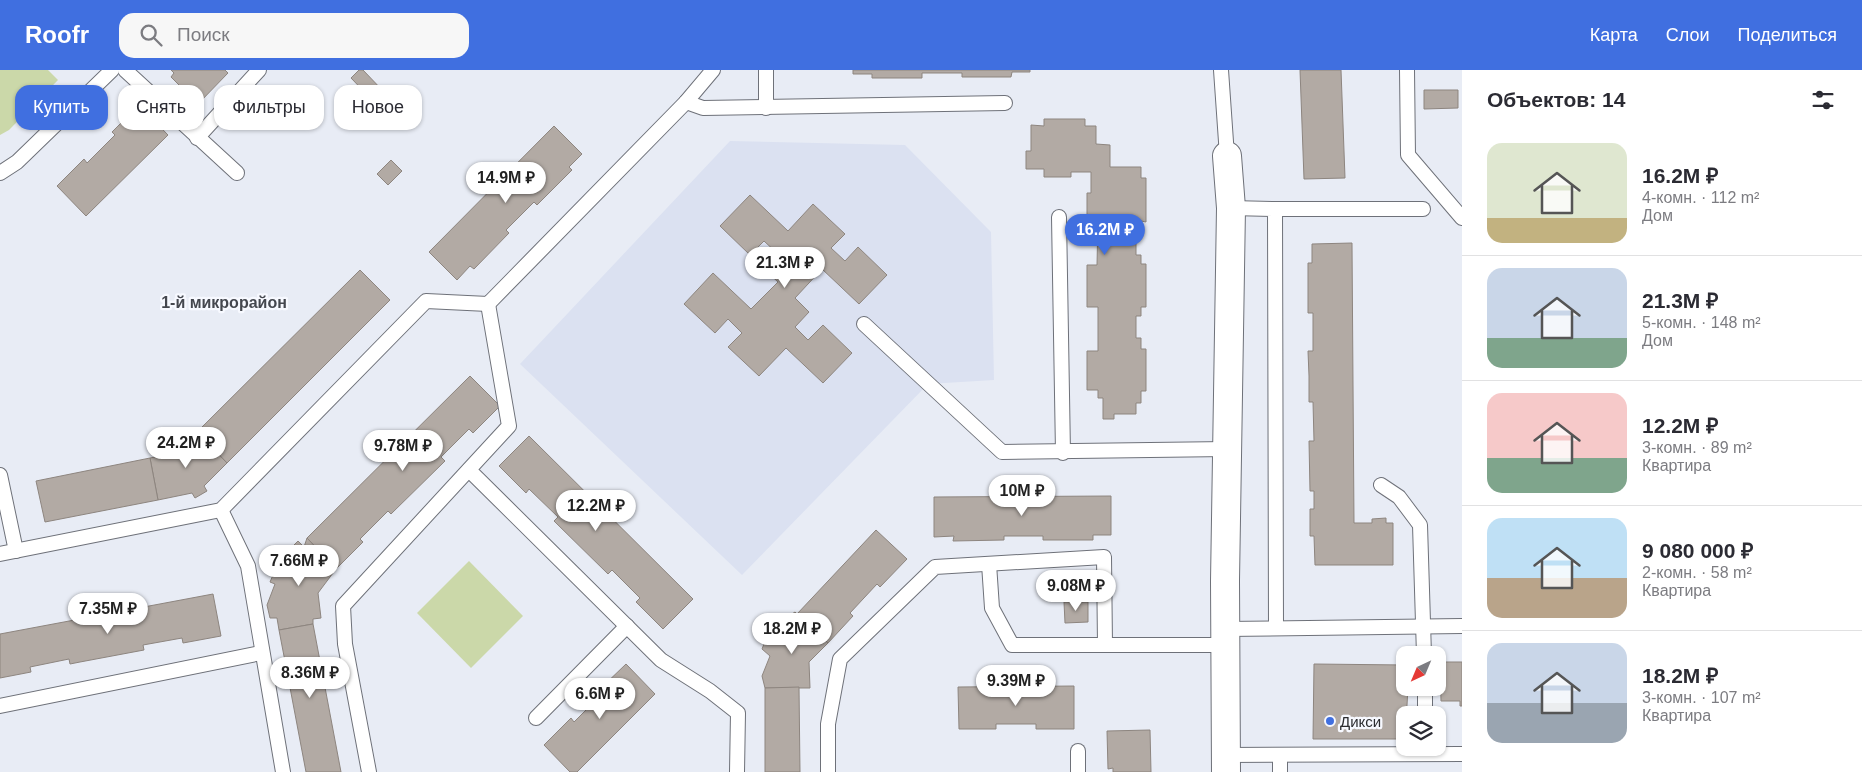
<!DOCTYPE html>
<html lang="ru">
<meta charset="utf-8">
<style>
body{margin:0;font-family:Helvetica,sans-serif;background:#f7f7f7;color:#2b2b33;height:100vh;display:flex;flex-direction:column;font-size:19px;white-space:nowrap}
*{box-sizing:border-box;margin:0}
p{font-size:16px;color:#7c7c81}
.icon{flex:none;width:28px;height:28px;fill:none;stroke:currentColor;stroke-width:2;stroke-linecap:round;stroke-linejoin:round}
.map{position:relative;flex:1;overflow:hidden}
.drawer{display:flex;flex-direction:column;background:#fff;width:400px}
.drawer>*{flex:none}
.hud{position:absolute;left:15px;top:15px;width:475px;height:45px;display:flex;gap:10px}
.needle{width:32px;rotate:224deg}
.buttons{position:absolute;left:1396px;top:576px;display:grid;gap:10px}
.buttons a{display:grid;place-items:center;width:50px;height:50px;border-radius:10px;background:#fff;box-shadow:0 1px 4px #0004;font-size:25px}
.price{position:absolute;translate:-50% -42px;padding:0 11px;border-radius:18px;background:#fff;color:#222;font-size:16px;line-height:32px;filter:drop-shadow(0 1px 2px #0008)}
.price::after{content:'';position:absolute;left:50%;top:30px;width:15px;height:11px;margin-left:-8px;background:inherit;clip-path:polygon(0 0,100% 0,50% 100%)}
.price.current{background:#406fe0;color:#fff}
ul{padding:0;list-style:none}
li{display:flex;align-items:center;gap:15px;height:125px;padding:0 25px}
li+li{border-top:1px solid #e1e1e2}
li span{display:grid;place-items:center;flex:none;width:140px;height:100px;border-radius:15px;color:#555}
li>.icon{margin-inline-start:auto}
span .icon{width:60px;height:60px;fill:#fffc;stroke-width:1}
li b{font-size:21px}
h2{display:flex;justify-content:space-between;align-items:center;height:60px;padding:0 25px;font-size:21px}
.tag{padding:0 18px;border-radius:15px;background:#fff;box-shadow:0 1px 4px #0004;font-size:18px;line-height:45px}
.tag.current{background:#406fe0;color:#fff}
header{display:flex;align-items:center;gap:30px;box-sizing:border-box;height:70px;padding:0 25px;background:#406fe0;color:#fff}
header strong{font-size:24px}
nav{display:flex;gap:28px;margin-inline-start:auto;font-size:18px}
.search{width:350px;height:45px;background:#f7f7f7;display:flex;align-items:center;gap:12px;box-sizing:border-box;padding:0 18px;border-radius:15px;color:#7c7c81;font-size:19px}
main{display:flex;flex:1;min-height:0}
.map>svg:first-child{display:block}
</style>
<header>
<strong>Roofr</strong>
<div class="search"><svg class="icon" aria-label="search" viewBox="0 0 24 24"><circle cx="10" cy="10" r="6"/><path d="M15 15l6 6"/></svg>Поиск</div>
<nav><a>Карта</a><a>Слои</a><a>Поделиться</a></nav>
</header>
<main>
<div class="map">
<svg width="1462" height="702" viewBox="0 0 1462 702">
<rect width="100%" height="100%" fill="#e8ecf5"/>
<path fill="#dbe1f1" d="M730 71 905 75 991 162 994 310 928 314 742 505 520 294Z"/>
<g fill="#cbd8a9">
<path d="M0 0H48L58 10 9 60 0 65Z"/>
<path d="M469 491 523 546 471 598 417 543Z"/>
</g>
<g fill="#b2aaa4" stroke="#8d857f">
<path d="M171 0H225L228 3 198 34 171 7 174 3Z"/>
<path d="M359 0H363L384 22 374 32 351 8Z"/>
<path d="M853 0H1030V2H1012L1011 7H962V3H922V8H872V4H853Z"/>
<path d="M1300 0H1341L1345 108 1304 109Z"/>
<path d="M1424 20H1458V38L1424 39Z"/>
<path d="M139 35 168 65 86 146 57 116 84 89 87 93 115 65 112 62Z"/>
<path d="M1044 49H1085V56H1096V74L1110 75V97H1141V108H1146V152L1141 151V161H1136V185H1141V194H1146V237H1141V246H1136V268H1141V279H1146V321H1141V333H1136V344H1114V349H1103V328H1098V320H1087V281H1098V237H1087V195H1097L1098 150H1087V123H1091V102H1071V107H1044V99H1026V81H1031V55L1044 56Z"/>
<path d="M554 56 582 84 569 97 572 100 537 135 534 132 506 160 509 163 474 199 470 196 457 210 429 182Z"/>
<path d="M391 90 402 101 388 115 377 104Z"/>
<path d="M750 125 788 161 813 134 845 164 831 178 845 191 858 177 887 205 859 234 822 199 795 228 809 242 795 257 808 270 823 255 852 283 823 313 786 278 759 306 728 277 742 263 728 249 715 263 684 234 713 203 751 239 778 212 764 199 778 184 764 171 750 185 720 156Z"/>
<path d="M1352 173 1354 453H1372V449L1386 448V453H1393V495H1315L1314 466H1310V439H1314V421H1310L1309 371H1314L1313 332H1309V306L1308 281H1313V243H1308V193H1312V174Z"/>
<path d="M360 200 390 230 227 393 197 362Z"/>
<path d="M470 306 500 336 473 363 469 359 441 387 445 391 391 444 388 441 360 469 363 472 336 499 307 468Z"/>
<path d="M197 362 227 393 204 416 207 421 195 428 192 423 158 430 150 388 177 383Z"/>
<path d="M529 366 693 529 663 559 636 532 640 528 612 500 608 504 554 451 558 447 529 419 526 423 499 396Z"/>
<path d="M150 388 158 430 45 452 36 411Z"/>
<path d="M1111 426V465H1093V470H1043V466H1004V470L953 471 954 466 934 467V427Z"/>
<path d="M876 460 907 489 880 517 877 514 850 543 853 546 828 573 797 544Z"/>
<path d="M307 468 336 499 318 523 321 548 313 549V554L279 560 277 548H270L267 535 275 514 270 512 276 498 281 501 291 478 298 471 304 477Z"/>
<path d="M213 524 221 566 183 573 182 568 143 575 144 580 80 592 70 594 69 589 30 597 31 602 0 608V564Z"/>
<path d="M1064 532H1088V552L1065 553Z"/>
<path d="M795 542 828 573 809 592 810 618H765L762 606 770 586 762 579 766 569H777L786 548Z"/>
<path d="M313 554 341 702H306L288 607 279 560Z"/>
<path d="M1440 592H1462V636H1460V631H1441Z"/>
<path d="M626 594 655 624 577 702H570L544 675 571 648 574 652 602 624 599 620Z"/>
<path d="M1314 594 1405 595V618H1408L1405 669H1313Z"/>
<path d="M1074 616V659H1036V654H996V659H959L958 617Z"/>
<path d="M799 617 800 702H765V618Z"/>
<path d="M1150 660 1151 702H1113V698L1108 699 1107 661Z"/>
</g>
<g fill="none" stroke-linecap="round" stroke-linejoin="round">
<defs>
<g id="service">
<path d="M125 0 237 103"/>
<path d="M1221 0 1227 86"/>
<path d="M1407 0 1408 85 1462 148"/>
<path d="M686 32 703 38 1005 33"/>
<path d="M766 38V0"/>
<path d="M197 68 259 0"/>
<path d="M0 103 17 92 112 0"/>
<path d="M1231 138 1275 139 1276 558"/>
<path d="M1275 139H1423"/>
<path d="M1059 147 1063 383"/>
<path d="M864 254 1002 382 1227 379"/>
<path d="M469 400 661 590 710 621 738 643 737 702"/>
<path d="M0 405 16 481"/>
<path d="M1381 415 1399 427 1420 455 1424 585"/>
<path d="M221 440 248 496 283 702"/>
<path d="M0 484 221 440 426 231 488 234 686 32 713 0"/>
<path d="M989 494 992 538 1012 575H1225"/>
<path d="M1225 559 1462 556"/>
<path d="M1425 618V645"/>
<path d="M0 636 261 583"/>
<path d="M536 648 627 556"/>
<path d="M1078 681V702"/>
<path d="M1226 685 1462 684"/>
<path d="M1280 685V702"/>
<path d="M369 702 345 574 343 536 509 356 488 234"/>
<path d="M828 702V654L840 589 935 497 1104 487 1105 575"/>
</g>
<path id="minor" d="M1226 702 1225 511 1231 138 1227 86"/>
</defs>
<use href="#service" stroke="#6e7179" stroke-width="16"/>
<use href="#minor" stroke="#6e7179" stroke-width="30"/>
<use href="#service" stroke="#fff" stroke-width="14"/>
<use href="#minor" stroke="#fff" stroke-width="28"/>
</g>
<circle fill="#406fe0" stroke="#f7f9ff" stroke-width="2" cx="1330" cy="651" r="5"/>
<g text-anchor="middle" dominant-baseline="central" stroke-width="4.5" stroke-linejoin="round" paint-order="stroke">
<g font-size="15" fill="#2b2c2f" stroke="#f7f9ff" text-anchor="start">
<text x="1340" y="651">Дикси</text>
</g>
<g font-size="16" font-weight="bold" fill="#44474e" stroke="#f7f9ff">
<text x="224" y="232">1-й микрорайон</text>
</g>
</g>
</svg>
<div class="buttons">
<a><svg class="needle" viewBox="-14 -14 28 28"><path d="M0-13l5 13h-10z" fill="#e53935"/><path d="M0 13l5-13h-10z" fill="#7c7c81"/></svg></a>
<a><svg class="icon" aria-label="layers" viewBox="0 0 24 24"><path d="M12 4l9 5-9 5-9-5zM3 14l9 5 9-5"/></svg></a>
</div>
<b class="price" style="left:506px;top:134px">14.9M ₽</b>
<b class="price current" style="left:1105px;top:186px">16.2M ₽</b>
<b class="price" style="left:785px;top:219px">21.3M ₽</b>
<b class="price" style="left:186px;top:399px">24.2M ₽</b>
<b class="price" style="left:403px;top:402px">9.78M ₽</b>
<b class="price" style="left:1022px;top:447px">10M ₽</b>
<b class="price" style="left:596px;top:462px">12.2M ₽</b>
<b class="price" style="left:299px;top:517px">7.66M ₽</b>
<b class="price" style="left:1076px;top:542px">9.08M ₽</b>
<b class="price" style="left:108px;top:565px">7.35M ₽</b>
<b class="price" style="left:792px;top:585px">18.2M ₽</b>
<b class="price" style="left:310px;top:629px">8.36M ₽</b>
<b class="price" style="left:1016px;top:637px">9.39M ₽</b>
<b class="price" style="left:600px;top:650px">6.6M ₽</b>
<div class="hud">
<a class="tag current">Купить</a>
<a class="tag">Снять</a>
<a class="tag">Фильтры</a>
<a class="tag">Новое</a>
</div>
</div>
<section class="drawer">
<h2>Объектов: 14<svg class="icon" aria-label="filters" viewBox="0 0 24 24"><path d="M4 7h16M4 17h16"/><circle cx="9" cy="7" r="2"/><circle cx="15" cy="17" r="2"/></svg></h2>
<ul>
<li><span style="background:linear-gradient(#dfe7d0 75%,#c2b280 0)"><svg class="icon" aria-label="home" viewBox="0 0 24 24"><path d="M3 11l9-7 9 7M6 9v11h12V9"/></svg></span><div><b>16.2M ₽</b><p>4-комн. · 112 m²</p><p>Дом</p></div></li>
<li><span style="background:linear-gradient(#c9d6e8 70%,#7fa58c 0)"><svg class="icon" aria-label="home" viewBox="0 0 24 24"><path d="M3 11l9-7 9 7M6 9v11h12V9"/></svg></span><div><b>21.3M ₽</b><p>5-комн. · 148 m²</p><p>Дом</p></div></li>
<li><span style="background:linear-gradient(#f6c9c9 65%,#7fa58c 0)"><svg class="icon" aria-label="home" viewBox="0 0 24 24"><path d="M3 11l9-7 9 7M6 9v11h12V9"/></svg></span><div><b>12.2M ₽</b><p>3-комн. · 89 m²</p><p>Квартира</p></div></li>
<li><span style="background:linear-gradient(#bfe0f5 60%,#b9a48a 0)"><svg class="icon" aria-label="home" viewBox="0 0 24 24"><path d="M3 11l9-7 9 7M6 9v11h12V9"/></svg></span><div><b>9 080 000 ₽</b><p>2-комн. · 58 m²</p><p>Квартира</p></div></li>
<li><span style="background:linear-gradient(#c9d6e8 60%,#9aa5b1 0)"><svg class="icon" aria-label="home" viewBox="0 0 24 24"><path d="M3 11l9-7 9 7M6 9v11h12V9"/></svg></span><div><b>18.2M ₽</b><p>3-комн. · 107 m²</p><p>Квартира</p></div></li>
</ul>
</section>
</main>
